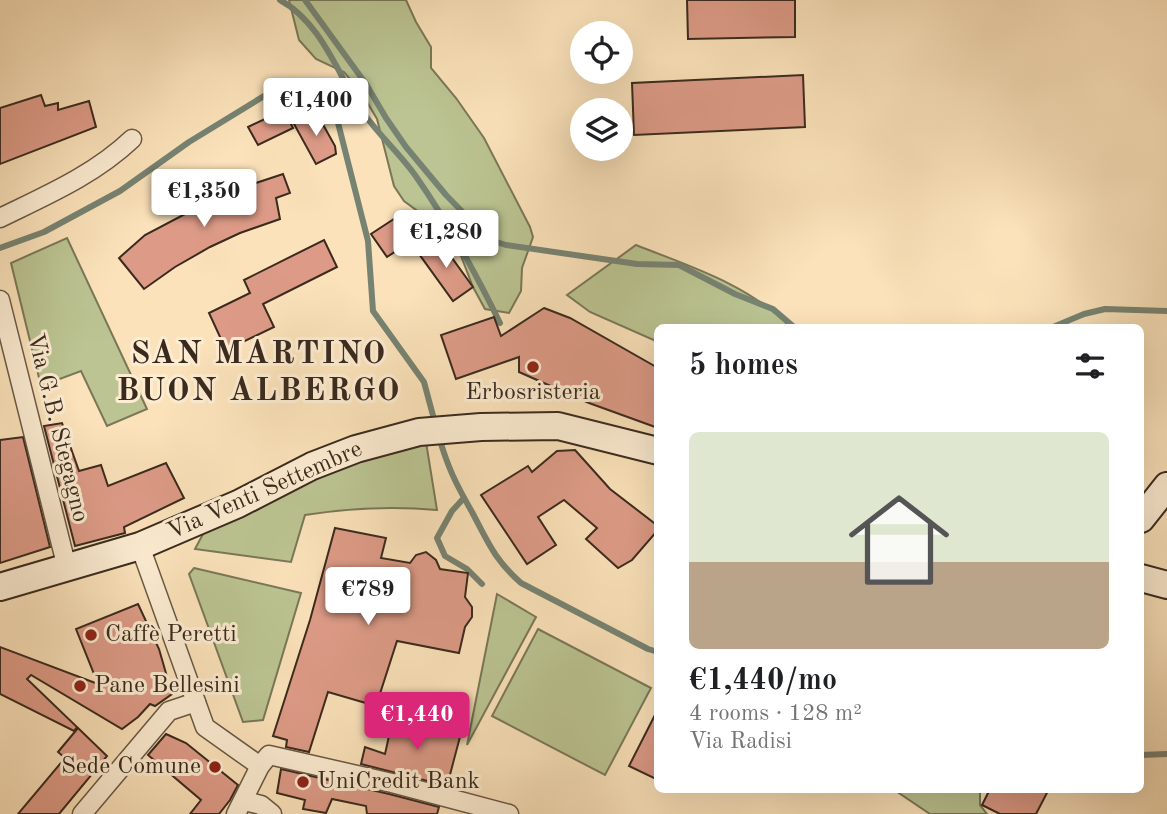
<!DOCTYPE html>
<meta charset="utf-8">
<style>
body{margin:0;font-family:"Old Standard TT",serif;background:#f6f6f6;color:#202124;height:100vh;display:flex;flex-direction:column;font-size:26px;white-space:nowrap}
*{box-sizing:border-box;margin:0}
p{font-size:23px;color:#757577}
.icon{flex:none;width:38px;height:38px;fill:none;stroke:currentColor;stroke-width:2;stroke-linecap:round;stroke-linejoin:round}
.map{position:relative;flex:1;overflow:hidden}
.drawer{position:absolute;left:654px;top:324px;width:490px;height:469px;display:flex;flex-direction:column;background:#fff;border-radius:10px;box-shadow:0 7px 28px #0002}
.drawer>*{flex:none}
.controls{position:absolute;left:570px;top:21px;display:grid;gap:14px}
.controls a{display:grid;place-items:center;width:63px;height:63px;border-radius:50%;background:#fff;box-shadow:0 7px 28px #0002;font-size:35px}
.price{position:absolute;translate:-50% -60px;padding:0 16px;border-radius:7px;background:#fff;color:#222;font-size:23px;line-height:46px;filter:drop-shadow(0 2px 4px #0008)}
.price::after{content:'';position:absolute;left:50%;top:42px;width:21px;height:16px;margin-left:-10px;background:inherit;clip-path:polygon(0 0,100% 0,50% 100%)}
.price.selected{background:#db2777;color:#fff}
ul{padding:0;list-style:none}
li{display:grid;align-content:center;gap:14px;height:371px;padding:0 35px}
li+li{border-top:2px solid #e0e0e0}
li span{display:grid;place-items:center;height:217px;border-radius:10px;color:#555}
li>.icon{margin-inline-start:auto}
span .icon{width:126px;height:126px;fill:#fffc;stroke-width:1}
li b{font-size:30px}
h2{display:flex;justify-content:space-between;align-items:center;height:84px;padding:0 35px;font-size:30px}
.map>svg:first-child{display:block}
</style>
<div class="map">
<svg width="1167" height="814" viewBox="0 0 1167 814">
<rect width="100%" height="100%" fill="#fbe2ba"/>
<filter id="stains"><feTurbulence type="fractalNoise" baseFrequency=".00286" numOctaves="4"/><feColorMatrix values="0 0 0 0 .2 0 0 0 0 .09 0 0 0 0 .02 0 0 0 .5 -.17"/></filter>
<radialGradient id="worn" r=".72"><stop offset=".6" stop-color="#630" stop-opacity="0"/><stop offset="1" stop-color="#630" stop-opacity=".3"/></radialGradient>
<g fill="#bbc492" stroke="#7a7758" stroke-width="2">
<path d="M289 0H406L416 22 431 47V68L456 98 484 138 530 227 533 237 522 268 521 291 509 313 485 309 473 287 461 256 427 218 404 201 394 186 377 119 361 92 344 72 316 59 299 40Z"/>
<path d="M67 238 147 409 107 426 81 371 41 386 11 263Z"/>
<path d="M636 245C691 267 748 284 790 327H658V342L590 312 567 295Z"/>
<path d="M426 442 437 510C392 506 349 508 305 515L291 562 195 549 211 519 359 456Z"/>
<path d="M194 568 301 593 263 720 243 722 189 574Z"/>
<path d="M497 594 536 617 467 745Z"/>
<path d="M538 629 651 688 605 775 492 716Z"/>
<path d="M893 789H980V805L987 814H930Z"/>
</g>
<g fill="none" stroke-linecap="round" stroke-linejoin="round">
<g stroke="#778372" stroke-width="6">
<path d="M280 0C319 21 336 69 358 105 374 131 398 151 415 175 448 222 475 272 500 323"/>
<path d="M305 0 366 84 386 118 406 147 446 195 490 240 506 245 637 264 679 265 735 294 773 309 794 327"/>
<path d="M0 248 44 232 120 191 189 142 264 96 299 87 335 111 368 241 373 311 424 382 435 423"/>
<path d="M1053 327 1084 314 1105 309 1167 311"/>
<path d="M439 437C448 468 456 484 472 512 488 542 494 559 521 583L648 649 658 652"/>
<path d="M463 499 452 511 437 538 445 556 467 569 482 584"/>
<path d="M1141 755 1167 754"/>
</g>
</g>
<g fill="#dd9b87" stroke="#3a2a1e" stroke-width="2">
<path d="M687 0H795V37L688 39Z"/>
<path d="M803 75 805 127 634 135 632 83Z"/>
<path d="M41 95 45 106 58 103V110L89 101 96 127 0 164V108Z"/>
<path d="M284 110 293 128 258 145 248 127Z"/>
<path d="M316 112 335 146 336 154 316 164 294 124Z"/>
<path d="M283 174 290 193 276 198 280 219 240 233 210 247 175 267 144 289 119 258 145 235 223 194Z"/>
<path d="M406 211 422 234 387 257 371 234Z"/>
<path d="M324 240 337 267 263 304 274 327 226 350 209 313 250 293 244 280Z"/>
<path d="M439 240 473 287 453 301 419 254Z"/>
<path d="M544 308 570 318 658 368V428L589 403 519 372V357L456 379 441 335 494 317 501 336Z"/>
<path d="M62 423 79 471 101 465 108 486 166 463 184 498 124 527 125 533 75 546 44 426Z"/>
<path d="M23 437 50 547 0 563V440Z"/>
<path d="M575 450 610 489 658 526V530L632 560 618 568 586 539 597 528 564 500 538 517 556 545 527 564 481 495 528 466 532 472 557 451Z"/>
<path d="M335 528 386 538 381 558 410 563 416 555 426 552 436 560 440 569 468 573 465 597 472 607V617L465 627 459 653 397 641 376 706 328 692 309 752 286 747 287 740 273 736 310 620Z"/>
<path d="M138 604 159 649 172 694 155 706 150 704 138 717 122 729 31 675 27 679 77 727 74 731 0 694V647L98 684 76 629Z"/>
<path d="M658 709V780L629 766Z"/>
<path d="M393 718 461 733 447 786 361 764 365 747 385 754Z"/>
<path d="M78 728 107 756 59 814H18L65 758 58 752Z"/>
<path d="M166 734 186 743 238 785 230 800 219 814H190L201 800 148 755Z"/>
<path d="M281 769 389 794 439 807 437 814H367L366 806 332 799 326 813 303 809 305 800 277 793Z"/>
<path d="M990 789H1049L1036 814H1000L982 805Z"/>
</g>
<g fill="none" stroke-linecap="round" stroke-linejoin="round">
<defs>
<g id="street">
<path d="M0 218C47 195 94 175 132 139"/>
<path d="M0 300 67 568"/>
<path d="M140 546 205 727 260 766"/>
<path d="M244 801 261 805 272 814"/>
<path d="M82 814 169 711 196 702"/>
<path d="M236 814 260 766 269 755 392 783 509 814"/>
</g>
<g id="secondary">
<path d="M1141 519 1167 486"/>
<path d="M1141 578 1167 585"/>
<path d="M0 587 140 546 238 504 312 466 356 449 419 432 481 427 558 426 658 451"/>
</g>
</defs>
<use href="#street" stroke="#6a5845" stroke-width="21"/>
<use href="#secondary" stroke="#3a2a1e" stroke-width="30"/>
<use href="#street" stroke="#fcecd2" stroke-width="18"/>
<use href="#secondary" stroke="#fcecd2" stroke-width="26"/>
</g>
<g fill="#8f2418" stroke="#fcecd2" stroke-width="2.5">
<circle cx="533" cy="367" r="7"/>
<circle cx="91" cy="635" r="7"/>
<circle cx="80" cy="686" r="7"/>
<circle cx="215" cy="767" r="7"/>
<circle cx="303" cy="782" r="7"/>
</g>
<g text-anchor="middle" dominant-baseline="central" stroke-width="6" stroke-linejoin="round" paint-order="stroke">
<g font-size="24" fill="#3a2a1e" stroke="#fcecd2" text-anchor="start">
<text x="533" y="393" text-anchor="middle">Erbosristeria</text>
<text x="105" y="635">Caffè Peretti</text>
<text x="94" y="686">Pane Bellesini</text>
<text x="201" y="767" text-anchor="end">Sede Comune</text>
<text x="317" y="782">UniCredit Bank</text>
</g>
<g font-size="24" fill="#3a2a1e" stroke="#fcecd2">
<text transform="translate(57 428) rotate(76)">Via G.B. Stegagno</text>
<text transform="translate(265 491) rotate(-24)">Via Venti Settembre</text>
</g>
<g font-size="32" font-weight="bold" letter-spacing="2" fill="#3a2a1e" stroke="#fcecd2">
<text x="259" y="355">SAN MARTINO<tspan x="259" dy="37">BUON ALBERGO</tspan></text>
</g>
</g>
<rect width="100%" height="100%" filter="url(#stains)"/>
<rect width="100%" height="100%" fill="url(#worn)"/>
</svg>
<div class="controls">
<a><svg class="icon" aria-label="locate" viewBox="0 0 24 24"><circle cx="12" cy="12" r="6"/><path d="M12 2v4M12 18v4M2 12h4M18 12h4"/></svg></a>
<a><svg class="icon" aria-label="layers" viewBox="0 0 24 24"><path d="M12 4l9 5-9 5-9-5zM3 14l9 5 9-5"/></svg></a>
</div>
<b class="price" style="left:316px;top:138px">€1,400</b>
<b class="price" style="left:204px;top:229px">€1,350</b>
<b class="price" style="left:446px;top:270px">€1,280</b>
<b class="price" style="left:368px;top:627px">€789</b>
<b class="price selected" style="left:417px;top:752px">€1,440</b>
<section class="drawer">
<h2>5 homes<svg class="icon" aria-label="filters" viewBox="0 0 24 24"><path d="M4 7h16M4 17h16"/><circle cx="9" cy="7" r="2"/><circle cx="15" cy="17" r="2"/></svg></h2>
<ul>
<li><span style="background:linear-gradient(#dfe7d0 60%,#b9a48a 0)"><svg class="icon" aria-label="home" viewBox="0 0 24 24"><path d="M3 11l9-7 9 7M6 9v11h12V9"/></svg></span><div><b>€1,440/mo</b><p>4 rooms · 128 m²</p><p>Via Radisi</p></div></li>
</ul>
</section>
</div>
